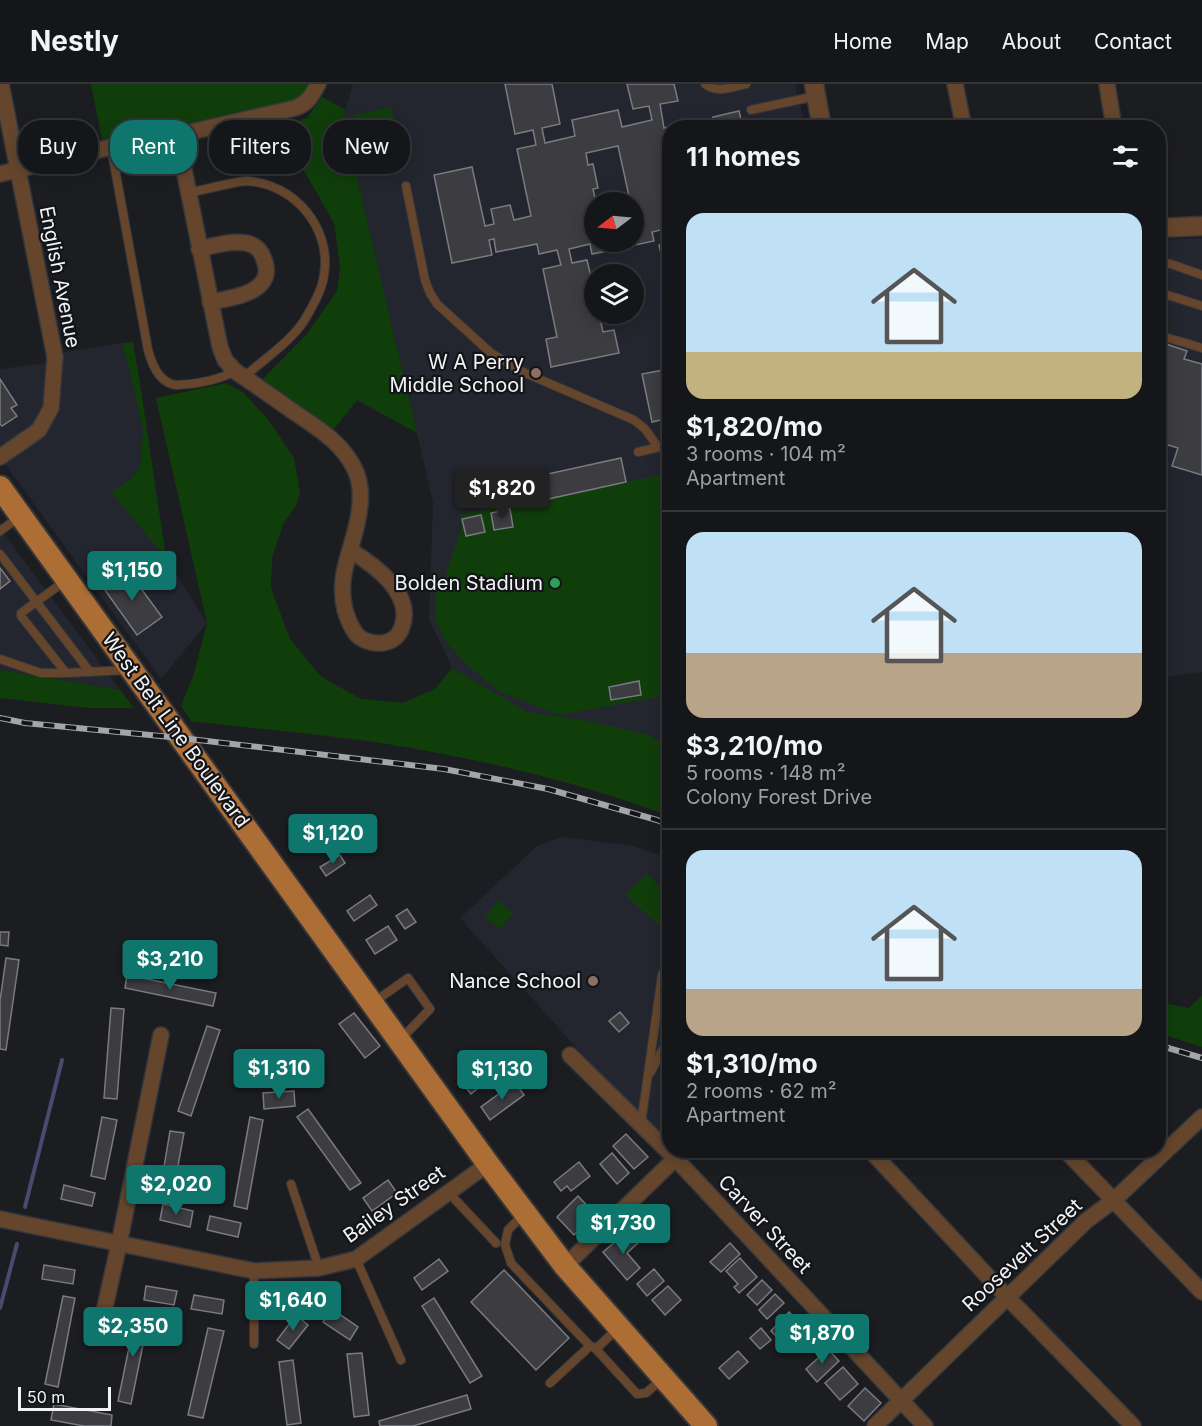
<!DOCTYPE html>
<meta charset="utf-8">
<style>
body{margin:0;font-family:Inter,sans-serif;background:#1e1f22;color:#f1f3f6;height:100vh;display:flex;flex-direction:column;font-size:22px;white-space:nowrap}
*{box-sizing:border-box;margin:0}
p{font-size:20px;color:#9d9fa2}
.icon{flex:none;width:33px;height:33px;fill:none;stroke:currentColor;stroke-width:2;stroke-linecap:round;stroke-linejoin:round}
.map{position:relative;flex:1;overflow:hidden}
.sheet{position:absolute;left:662px;top:36px;width:504px;height:1038px;display:flex;flex-direction:column;background:#151619;border-radius:24px;box-shadow:0 3px 15px #0003,0 0 0 2px #343538}
.sheet>*{flex:none}
.top-card{position:absolute;left:18px;top:36px;width:554px;height:54px;display:flex;gap:12px}
.needle{width:39px;rotate:254deg}
.fabs{position:absolute;left:584px;top:108px;display:grid;gap:12px}
.fabs a{display:grid;place-items:center;width:60px;height:60px;border-radius:50%;background:#151619;box-shadow:0 3px 15px #0003,0 0 0 2px #343538;font-size:30px}
.scale{position:absolute;left:18px;bottom:15px;width:93px;box-sizing:border-box;padding-left:6px;border:3px solid #f2f3f6;border-top:0;font-size:16px;line-height:21px;white-space:nowrap;color:#f2f3f6;-webkit-text-stroke:4px #131418;paint-order:stroke}
.price{position:absolute;translate:-50% -51px;padding:0 14px;border-radius:6px;background:#0f766e;color:#fff;font-size:20px;line-height:39px;filter:drop-shadow(0 2px 3px #0008)}
.price::after{content:'';position:absolute;left:50%;top:36px;width:18px;height:14px;margin-left:-9px;background:inherit;clip-path:polygon(0 0,100% 0,50% 100%)}
.price.on{background:#222;color:#fff}
ul{padding:0;list-style:none}
li{display:grid;align-content:center;gap:12px;height:318px;padding:0 24px}
li+li{border-top:2px solid #343538}
li span{display:grid;place-items:center;height:186px;border-radius:18px;color:#555}
li>.icon{margin-inline-start:auto}
span .icon{width:108px;height:108px;fill:#fffc;stroke-width:1}
li b{font-size:26px}
h2{display:flex;justify-content:space-between;align-items:center;height:72px;padding:0 24px;font-size:26px}
.tag{padding:0 21px;border-radius:24px;background:#151619;box-shadow:0 3px 15px #0003,0 0 0 2px #343538;font-size:21px;line-height:54px}
.tag.on{background:#0f766e;color:#fff}
header{display:flex;align-items:center;gap:36px;box-sizing:border-box;height:84px;padding:0 30px;background:#151619;border-bottom:2px solid #343538}
header strong{font-size:28px}
nav{display:flex;gap:33px;margin-inline-start:auto;font-size:21px}
.map>svg:first-child{display:block}
</style>
<header>
<strong>Nestly</strong>
<nav><a>Home</a><a>Map</a><a>About</a><a>Contact</a></nav>
</header>
<div class="map">
<svg width="1202" height="1342" viewBox="0 0 1202 1342">
<rect width="100%" height="100%" fill="#1c1d21"/>
<g fill="#24262f" fill-rule="evenodd">
<path d="M353 0H795L805 43 669 44V691L549 649 452 584 429 535 433 418 343 34ZM594 118H633V158H594ZM594 190H633V230H594Z"/>
<path d="M1202 154V588L1163 593 1158 577V156Z"/>
<path d="M122 259 132 296 143 347 140 383 129 397 166 474 207 539 161 595 0 373V285L47 279 65 268Z"/>
<path d="M0 444 120 606 0 586Z"/>
<path d="M562 753 634 762 669 775V1059L573 960 460 834 537 762Z"/>
</g>
<g fill="#103e0b">
<path d="M91 0H308L307 6 294 18 102 56Z"/>
<path d="M322 13 346 26 343 34 417 349 357 316 334 345 263 295 307 250 337 207 340 183 334 139 280 44 307 34Z"/>
<path d="M391 23 401 73 363 80 353 31Z"/>
<path d="M133 258 141 306 166 474 111 408 129 397 140 383 143 347 132 296 122 259Z"/>
<path d="M226 299 244 309 269 337 294 374 300 409 296 422 283 440 272 474 271 504 290 555 320 592 361 615 403 619 435 605 452 584 527 628 589 637 648 651 669 661V732C572 695 470 673 368 657 309 649 250 644 191 637L181 622 194 590 207 539 156 314Z"/>
<path d="M669 387V611L559 631 499 607 471 584 446 558 435 534 436 510 446 489 462 443 460 431 657 392Z"/>
<path d="M0 586 120 606 134 624H89L0 614Z"/>
<path d="M646 790 669 811V829L658 841 626 811Z"/>
<path d="M498 817 513 829 500 845 485 833Z"/>
<path d="M1202 912V963L1158 949V918L1189 924Z"/>
</g>
<g fill="none" stroke-linecap="round" stroke-linejoin="round">
<g stroke="#494a6e" stroke-width="4">
<path d="M25 1123 62 976"/>
<path d="M0 1224 17 1160"/>
</g>
</g>
<g fill="#3c3c41" stroke="#7a7b80" stroke-width="1.5" fill-rule="evenodd">
<path d="M505 0H552L560 40 542 44 545 59 575 52 572 36 618 26 622 43 652 36 649 22 633 25 627 0H674L678 17 660 20 664 44 673 42V44H669V144L652 148 654 157 592 170 590 160 569 165 572 179 587 176 594 206V230H599L603 248 614 246 619 269 551 283 546 255 557 253 543 185 561 181 557 166 539 170 537 160 496 168 494 155 489 156 492 171 452 179 434 91 472 83 485 142 494 140 491 125 510 121 514 136 531 132 517 65 536 61 533 46 515 50ZM618 62 629 112 596 118 593 105 598 104 593 80 588 81 586 69ZM594 118H633V158H594Z"/>
<path d="M739 27 743 44H715L713 33Z"/>
<path d="M669 159V206L659 161Z"/>
<path d="M669 229V259H668L662 231Z"/>
<path d="M1166 260 1187 267 1184 275 1202 280V391L1172 382 1178 364 1158 358V266L1164 268Z"/>
<path d="M669 285V334L652 338 642 290Z"/>
<path d="M0 295 17 321 11 324 17 332 2 342 0 340Z"/>
<path d="M621 374 626 398 548 415 543 391Z"/>
<path d="M510 425 513 443 494 446 491 429Z"/>
<path d="M481 431 485 448 466 452 462 435Z"/>
<path d="M0 484 10 497 0 505Z"/>
<path d="M126 484 162 533 137 551 102 502Z"/>
<path d="M639 597 641 611 611 616 609 603Z"/>
<path d="M340 771 345 779 326 792 320 783Z"/>
<path d="M370 811 377 821 354 837 347 827Z"/>
<path d="M407 825 416 838 405 845 396 832Z"/>
<path d="M388 842 397 856 375 870 366 856Z"/>
<path d="M0 848H9L8 862 0 861Z"/>
<path d="M6 874 19 876 6 966 0 965V917Z"/>
<path d="M127 891 216 909 213 922 125 904Z"/>
<path d="M111 924 124 925 117 1015 104 1014Z"/>
<path d="M620 928 629 939 619 948 609 937Z"/>
<path d="M354 929 380 962 365 974 339 940Z"/>
<path d="M207 942 220 946 191 1032 178 1027Z"/>
<path d="M482 977 494 991 471 1010 460 996Z"/>
<path d="M515 998 524 1011 490 1036 481 1023Z"/>
<path d="M294 1007 295 1022 264 1025 263 1009Z"/>
<path d="M308 1025 361 1099 350 1106 297 1033Z"/>
<path d="M102 1033 117 1036 105 1095 91 1092Z"/>
<path d="M250 1033 263 1036 247 1125 234 1122Z"/>
<path d="M170 1047 184 1049 173 1109 160 1107Z"/>
<path d="M626 1050 648 1073 634 1085 613 1062Z"/>
<path d="M612 1069 629 1089 617 1100 600 1080Z"/>
<path d="M579 1078 590 1092 571 1107 567 1102 561 1107 554 1098Z"/>
<path d="M388 1096 397 1109 372 1127 363 1114Z"/>
<path d="M64 1101 95 1109 92 1122 61 1115Z"/>
<path d="M578 1112 595 1130 574 1151 557 1133Z"/>
<path d="M163 1120 193 1127 190 1143 160 1136Z"/>
<path d="M210 1132 241 1139 238 1153 207 1146Z"/>
<path d="M629 1146 639 1158 627 1169 640 1184 627 1196 603 1168Z"/>
<path d="M730 1159 740 1170 721 1188 710 1178Z"/>
<path d="M740 1174 757 1193 739 1209 734 1203 738 1200 726 1187Z"/>
<path d="M439 1175 448 1187 422 1206 414 1194Z"/>
<path d="M44 1181 75 1186 73 1200 42 1195Z"/>
<path d="M654 1185 664 1197 647 1212 637 1200Z"/>
<path d="M504 1186 569 1254 536 1286 471 1218Z"/>
<path d="M762 1196 772 1206 757 1221 747 1211Z"/>
<path d="M146 1202 177 1207 174 1221 144 1216Z"/>
<path d="M668 1202 681 1216 665 1231 652 1216Z"/>
<path d="M775 1210 784 1219 767 1235 759 1226Z"/>
<path d="M194 1211 224 1216 222 1230 191 1225Z"/>
<path d="M63 1212 75 1214 58 1303 45 1300Z"/>
<path d="M434 1214 482 1292 470 1299 422 1222Z"/>
<path d="M332 1225 358 1243 350 1256 323 1238Z"/>
<path d="M789 1228 800 1239 782 1258 771 1247Z"/>
<path d="M136 1229 149 1231 131 1320 118 1317Z"/>
<path d="M296 1231 308 1241 289 1265 277 1256Z"/>
<path d="M208 1244 224 1247 203 1334 188 1331Z"/>
<path d="M761 1244 771 1256 760 1265 750 1254Z"/>
<path d="M828 1265 839 1277 817 1298 806 1285Z"/>
<path d="M738 1267 748 1278 729 1295 719 1284Z"/>
<path d="M362 1269 369 1331 354 1333 347 1270Z"/>
<path d="M293 1276 301 1339 287 1341 279 1278Z"/>
<path d="M843 1283 858 1300 840 1316 825 1299Z"/>
<path d="M865 1304 881 1319 864 1337 848 1322Z"/>
<path d="M467 1311 471 1325 413 1342H380L379 1337Z"/>
<path d="M54 1320 112 1331 111 1342H84L51 1336Z"/>
</g>
<g fill="none" stroke-linecap="round" stroke-linejoin="round">
<defs>
<g id="service">
<path d="M705 0C717 10 732 3 746 0"/>
<path d="M751 26 816 12"/>
<path d="M111 63 148 266C152 281 159 299 176 301 197 300 217 297 235 287"/>
<path d="M406 102 425 196 430 209 437 220 491 269 525 289 634 336 645 345 658 363"/>
<path d="M188 109C201 106 215 103 228 100 234 99 240 97 246 97 294 99 332 144 324 191 322 207 312 223 304 237 290 258 263 276 244 293"/>
<path d="M1158 178 1171 180 1202 191"/>
<path d="M1158 208 1202 222"/>
<path d="M1158 251 1202 264"/>
<path d="M638 368 669 361"/>
<path d="M0 447 18 434"/>
<path d="M0 470 90 588"/>
<path d="M65 497 21 529V532L66 589 127 586"/>
<path d="M0 575 41 589H66"/>
<path d="M374 918 408 894 430 925 402 954"/>
<path d="M651 988 669 953"/>
<path d="M641 1040 662 891 669 876"/>
<path d="M291 1100 319 1184"/>
<path d="M449 1109 496 1159"/>
<path d="M524 1130 508 1146 505 1161 511 1179 590 1262 595 1264 599 1262 618 1244"/>
<path d="M356 1175 401 1276"/>
<path d="M254 1187V1260"/>
<path d="M595 1264 637 1310 646 1309 661 1296"/>
<path d="M550 1299 590 1262"/>
</g>
<g id="minor">
<path d="M955 0 964 44"/>
<path d="M1107 0 1114 44"/>
<path d="M177 51 220 263 225 276 235 287C254 300 273 313 291 326 316 343 344 359 356 388 360 398 361 410 360 420 358 458 335 486 345 526 348 536 351 544 357 551 364 558 377 561 387 558 394 556 400 550 402 543 414 509 374 481 350 466"/>
<path d="M0 90 111 63 177 51 295 24C307 20 312 12 318 0"/>
<path d="M199 165C214 162 231 156 246 159 253 160 260 165 263 173 279 208 233 214 210 218"/>
<path d="M0 373 39 346 51 324 55 273 1 0"/>
<path d="M570 971 676 1075 925 1342"/>
<path d="M870 1066 1007 1213 1133 1342"/>
<path d="M1065 1066 1202 1208"/>
<path d="M0 1135 254 1187 319 1184 356 1175 488 1080"/>
<path d="M565 1182 684 1066"/>
<path d="M99 1250 119 1160 161 951"/>
<path d="M875 1342 1086 1137 1114 1116 1202 1033"/>
</g>
<g id="tertiary">
<path d="M814 0 822 44"/>
<path d="M1158 144 1202 142"/>
</g>
<path id="primary" d="M0 403 488 1080 565 1182 706 1342"/>
</defs>
<use href="#service" stroke="#36373b" stroke-width="10"/>
<use href="#minor" stroke="#36373b" stroke-width="18"/>
<use href="#tertiary" stroke="#36373b" stroke-width="21"/>
<use href="#primary" stroke="#36373b" stroke-width="26"/>
<use href="#service" stroke="#65462d" stroke-width="8"/>
<use href="#minor" stroke="#65462d" stroke-width="15"/>
<use href="#tertiary" stroke="#65462d" stroke-width="18"/>
<use href="#primary" stroke="#ad6e36" stroke-width="22"/>
<defs>
<g id="rail">
<path d="M0 634 25 639 181 654 444 685 548 705 657 736 669 741"/>
<path d="M1158 961 1202 974"/>
</g>
</defs>
<use href="#rail" stroke="#a4a5a8" stroke-width="6"/>
<use href="#rail" stroke="#131418" stroke-width="4" stroke-dasharray="11" stroke-linecap="butt"/>
</g>
<g fill="#8d6e63" stroke="#131418" stroke-width="2">
<circle cx="536" cy="289" r="6"/>
<circle cx="593" cy="897" r="6"/>
</g>
<circle fill="#2e9e5b" stroke="#131418" stroke-width="2" cx="555" cy="499" r="6"/>
<g text-anchor="middle" dominant-baseline="central" stroke-width="4.5" stroke-linejoin="round" paint-order="stroke">
<g font-size="20" fill="#f2f3f6" stroke="#131418">
<text transform="translate(60 193) rotate(79)">English Avenue</text>
<text transform="translate(176 646) rotate(54)">West Belt Line Boulevard</text>
<text transform="translate(394 1120) rotate(-35)">Bailey Street</text>
<text transform="translate(765 1140) rotate(47)">Carver Street</text>
<text transform="translate(1022 1171) rotate(-43)">Roosevelt Street</text>
</g>
<g font-size="20" fill="#f2f3f6" stroke="#131418" text-anchor="end">
<text x="524" y="278">W A Perry<tspan x="524" dy="23">Middle School</tspan></text>
<text x="543" y="499">Bolden Stadium</text>
<text x="581" y="897">Nance School</text>
</g>
</g>
</svg>
<div class="fabs">
<a><svg class="needle" viewBox="-14 -14 28 28"><path d="M0-13l5 13h-10z" fill="#e53935"/><path d="M0 13l5-13h-10z" fill="#9d9fa2"/></svg></a>
<a><svg class="icon" aria-label="layers" viewBox="0 0 24 24"><path d="M12 4l9 5-9 5-9-5zM3 14l9 5 9-5"/></svg></a>
</div>
<div class="scale">50 m</div>
<b class="price on" style="left:502px;top:436px">$1,820</b>
<b class="price" style="left:132px;top:518px">$1,150</b>
<b class="price" style="left:333px;top:781px">$1,120</b>
<b class="price" style="left:170px;top:907px">$3,210</b>
<b class="price" style="left:279px;top:1016px">$1,310</b>
<b class="price" style="left:502px;top:1017px">$1,130</b>
<b class="price" style="left:176px;top:1132px">$2,020</b>
<b class="price" style="left:623px;top:1171px">$1,730</b>
<b class="price" style="left:293px;top:1248px">$1,640</b>
<b class="price" style="left:133px;top:1274px">$2,350</b>
<b class="price" style="left:822px;top:1281px">$1,870</b>
<div class="top-card">
<a class="tag">Buy</a>
<a class="tag on">Rent</a>
<a class="tag">Filters</a>
<a class="tag">New</a>
</div>
<section class="sheet">
<h2>11 homes<svg class="icon" aria-label="filters" viewBox="0 0 24 24"><path d="M4 7h16M4 17h16"/><circle cx="9" cy="7" r="2"/><circle cx="15" cy="17" r="2"/></svg></h2>
<ul>
<li><span style="background:linear-gradient(#bfe0f5 75%,#c2b280 0)"><svg class="icon" aria-label="home" viewBox="0 0 24 24"><path d="M3 11l9-7 9 7M6 9v11h12V9"/></svg></span><div><b>$1,820/mo</b><p>3 rooms · 104 m²</p><p>Apartment</p></div></li>
<li><span style="background:linear-gradient(#bfe0f5 65%,#b9a48a 0)"><svg class="icon" aria-label="home" viewBox="0 0 24 24"><path d="M3 11l9-7 9 7M6 9v11h12V9"/></svg></span><div><b>$3,210/mo</b><p>5 rooms · 148 m²</p><p>Colony Forest Drive</p></div></li>
<li><span style="background:linear-gradient(#bfe0f5 75%,#b9a48a 0)"><svg class="icon" aria-label="home" viewBox="0 0 24 24"><path d="M3 11l9-7 9 7M6 9v11h12V9"/></svg></span><div><b>$1,310/mo</b><p>2 rooms · 62 m²</p><p>Apartment</p></div></li>
</ul>
</section>
</div>
